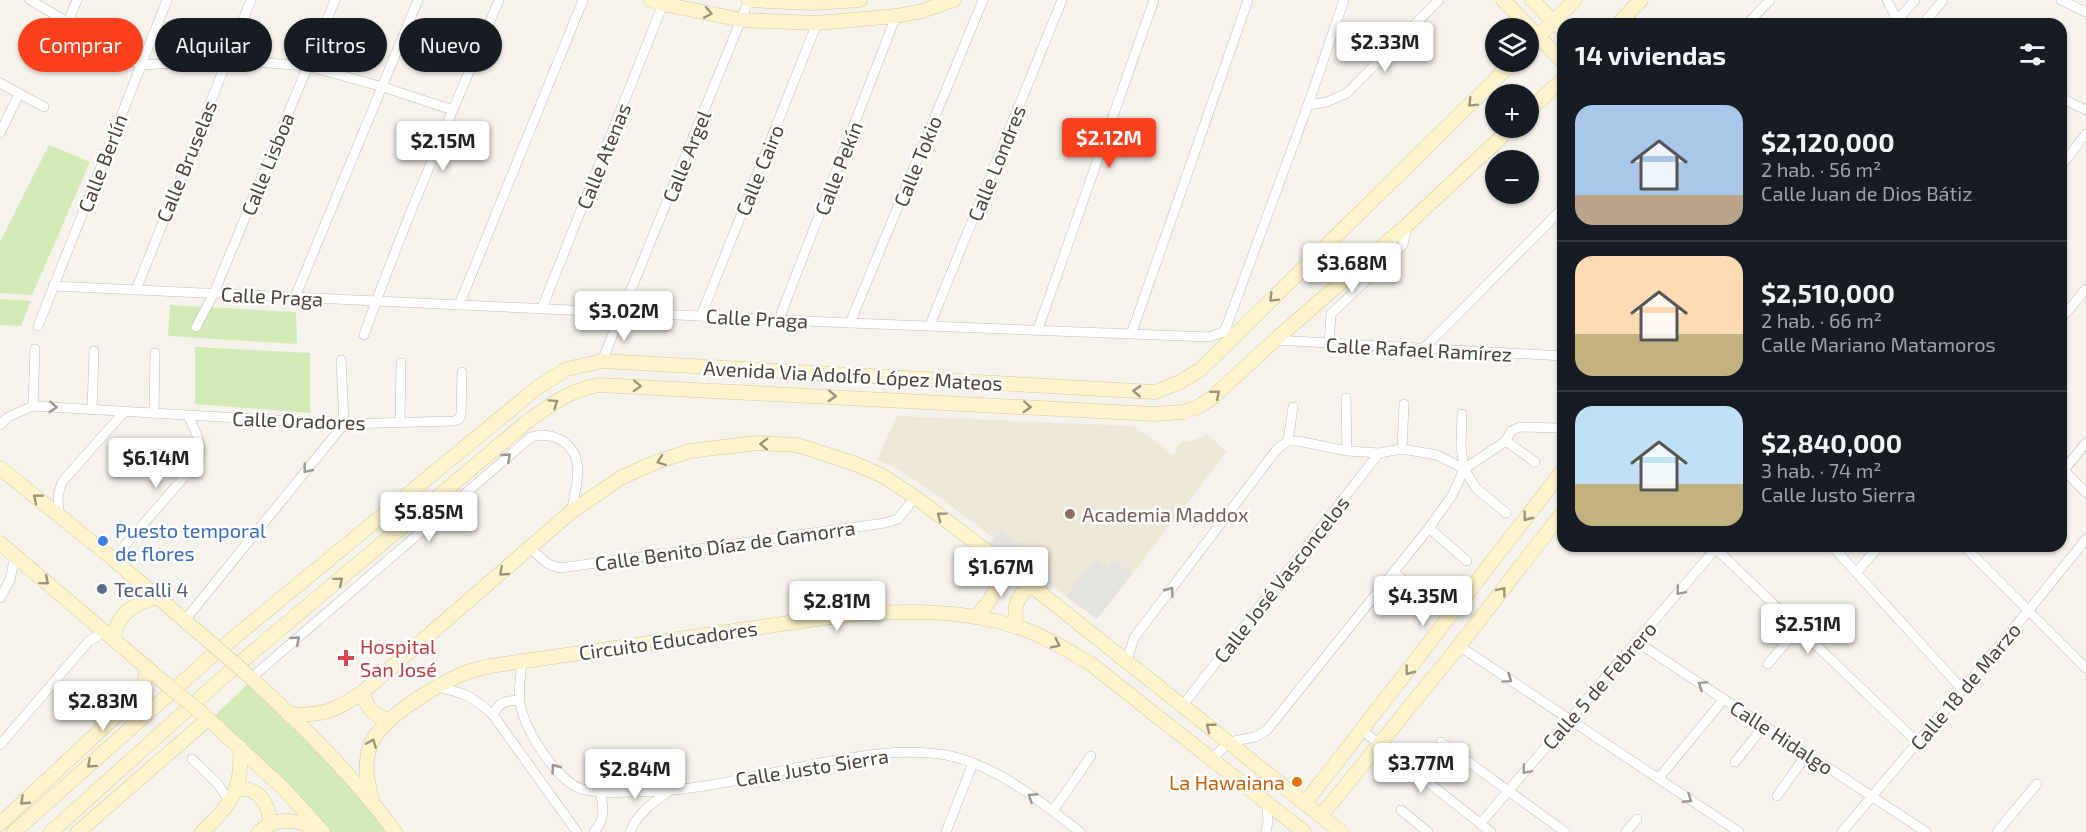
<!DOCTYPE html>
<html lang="es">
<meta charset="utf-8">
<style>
body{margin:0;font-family:"Exo 2",sans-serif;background:#242831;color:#f1f3f6;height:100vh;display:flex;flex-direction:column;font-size:22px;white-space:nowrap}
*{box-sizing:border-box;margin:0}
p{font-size:20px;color:#9ea1a6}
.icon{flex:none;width:33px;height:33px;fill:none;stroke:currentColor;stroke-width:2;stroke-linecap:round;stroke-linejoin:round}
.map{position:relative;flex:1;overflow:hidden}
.side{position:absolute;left:1557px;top:18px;width:510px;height:534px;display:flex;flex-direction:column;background:#171b24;border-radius:18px;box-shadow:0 2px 4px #0004}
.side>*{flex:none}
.hud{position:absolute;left:18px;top:18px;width:570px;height:54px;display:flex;gap:12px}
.buttons{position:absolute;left:1485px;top:18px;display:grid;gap:12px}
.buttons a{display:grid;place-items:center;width:54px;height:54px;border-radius:50%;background:#171b24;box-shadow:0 2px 4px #0004;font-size:30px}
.price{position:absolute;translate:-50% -51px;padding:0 14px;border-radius:6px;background:#fff;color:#222;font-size:20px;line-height:39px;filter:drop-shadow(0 2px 3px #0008)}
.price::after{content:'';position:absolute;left:50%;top:36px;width:18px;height:14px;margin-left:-9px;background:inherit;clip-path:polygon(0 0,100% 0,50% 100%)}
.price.on{background:#fc3f1d;color:#fff}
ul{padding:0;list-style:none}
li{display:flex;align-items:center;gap:18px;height:150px;padding:0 18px}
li+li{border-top:2px solid #363941}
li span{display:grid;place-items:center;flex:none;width:168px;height:120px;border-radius:18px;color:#555}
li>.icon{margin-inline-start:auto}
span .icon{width:72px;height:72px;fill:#fffc;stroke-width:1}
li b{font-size:26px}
h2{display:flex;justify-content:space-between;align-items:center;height:72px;padding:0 18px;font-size:26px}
.chip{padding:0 21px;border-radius:27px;background:#171b24;box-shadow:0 2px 4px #0004;font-size:21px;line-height:54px}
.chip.on{background:#fc3f1d;color:#fff}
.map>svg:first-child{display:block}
</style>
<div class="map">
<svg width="2086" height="832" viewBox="0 0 2086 832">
<rect width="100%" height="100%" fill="#f6f3ec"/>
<path fill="#efe8d6" d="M897 416 1134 426 1173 455 1176 451 1175 449 1184 440 1189 442 1207 434 1227 452 1097 619 1053 587 1049 591 990 544 994 538 930 490 895 468 877 460Z"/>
<g fill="#d2eab5">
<path d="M49 145 90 162 32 295 0 293V242Z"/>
<path d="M0 299 31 301 21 326 0 325Z"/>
<path d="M170 305 296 312 297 344 168 336Z"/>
<path d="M195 347 310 353V413L195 404Z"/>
<path d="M252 680 326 751 390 832H323L211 719Z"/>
</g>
<g fill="#e5e3e0">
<path d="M1001 530 1048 566 1053 586 1049 591 990 544Z"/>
<path d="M1096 558 1108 568 1114 560 1132 574 1097 619 1066 596Z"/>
</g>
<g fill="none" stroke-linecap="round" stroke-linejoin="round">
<defs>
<g id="street">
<path d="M30 0 140 65 226 60 307 66 383 87 453 110"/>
<path d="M1887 0 1897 20 1903 24"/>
<path d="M2061 0 2086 12"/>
<path d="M68 22 77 0"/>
<path d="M1747 24 1770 0"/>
<path d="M1894 24 1915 0"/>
<path d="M1923 24 1943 0"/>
<path d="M0 83 44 107"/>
<path d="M2061 98 2086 110"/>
<path d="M1308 105 1327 102 1347 93 1439 0"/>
<path d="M0 133 19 94"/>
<path d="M2061 166 2086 134"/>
<path d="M53 286 850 323 1209 337 1223 332 1227 325"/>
<path d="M136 290 251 0"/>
<path d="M295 297 418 0"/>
<path d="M459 305 583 0"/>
<path d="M542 308 663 4"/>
<path d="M701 316 817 23"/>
<path d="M779 319 896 16"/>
<path d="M2061 319 2086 289"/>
<path d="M850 323 983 0"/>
<path d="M930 325 1062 0"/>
<path d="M38 326 167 0"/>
<path d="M196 327 214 293 335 0"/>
<path d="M1038 329 1154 0"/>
<path d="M1227 330V325L1308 105 1344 0"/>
<path d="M1132 332 1248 0"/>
<path d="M364 335C404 222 453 111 499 0"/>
<path d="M1275 340 1563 356"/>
<path d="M1329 344 1331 314 1403 245 1407 225"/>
<path d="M1423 349 1563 208"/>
<path d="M341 360 344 424"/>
<path d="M602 361 749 0"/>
<path d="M1346 398 1347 451"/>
<path d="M33 406 35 349"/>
<path d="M92 410 94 351"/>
<path d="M154 414 155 353"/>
<path d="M400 421 401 363"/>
<path d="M0 425 8 417 33 406 344 424 454 421 459 419 461 414 462 372"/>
<path d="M1288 441 1293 407"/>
<path d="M1506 441 1535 462"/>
<path d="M1402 449 1404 404"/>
<path d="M2061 467 2086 493"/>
<path d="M1464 469 1506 441 1511 431 1520 427 1556 428"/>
<path d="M2064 470 2086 443"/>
<path d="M59 515 58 495 62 482 124 412"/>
<path d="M1429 528 1467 561"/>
<path d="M1713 546 1917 742"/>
<path d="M1832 546 1962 689"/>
<path d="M1964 546 2086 668"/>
<path d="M531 549 548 564 560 568 885 523 898 519 915 497"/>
<path d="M113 559 198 461C203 444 196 432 188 416"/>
<path d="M1394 572 1425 599"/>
<path d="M1857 572 1879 546"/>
<path d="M0 598 10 580 15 556"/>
<path d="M185 620 344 424"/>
<path d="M1637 642 1926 832"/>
<path d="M1459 646 1739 832"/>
<path d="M1127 661 1134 638 1277 449 1288 441H1298L1347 451 1379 453 1402 449 1437 455 1464 469 1476 488 1506 513"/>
<path d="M522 662C521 675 518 689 520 702 523 729 558 784 585 790 601 794 619 792 635 792 697 792 759 775 820 763 861 755 904 748 946 755 994 764 1042 802 1080 832"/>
<path d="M1768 664 1799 627"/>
<path d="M251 678 531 437C541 434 549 434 559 439 588 454 576 487 571 512"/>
<path d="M437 687C465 693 472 696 493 715L577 832"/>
<path d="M1183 705 1379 453"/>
<path d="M493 715C498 703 507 699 519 701"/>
<path d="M1363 731 1491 832"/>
<path d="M1441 742 1565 832"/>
<path d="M0 745 89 641 105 632"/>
<path d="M192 759 217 783 230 802"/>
<path d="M1212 759 1229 742 1255 737 1267 730 1429 528 1453 494 1464 469 1461 445 1462 414"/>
<path d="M1735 762 1764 726"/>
<path d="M1658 779 1724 699"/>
<path d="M1777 796 1807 754"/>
<path d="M1401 810 1428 832"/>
<path d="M1053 811 1091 756"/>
<path d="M1480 824 1718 546"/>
<path d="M594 832C605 820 604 807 600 792"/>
<path d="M630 832C637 814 652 803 668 792"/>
<path d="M946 832 973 763"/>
<path d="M1266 832 1268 822 1267 803"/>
<path d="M1626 832 1637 819"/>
<path d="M1842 832 2029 610 2086 539"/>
<path d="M1997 832 2037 784"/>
</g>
<g id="secondary">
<path d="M651 0 663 4 742 20 817 23 896 16 922 11 954 0"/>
<path d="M748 0 813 3 860 0"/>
<path d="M1503 0 1563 62"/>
<path d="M1532 0 1563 31"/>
<path d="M1618 24 1641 0"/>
<path d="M1528 47 1575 0"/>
<path d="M1528 111 1563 79"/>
<path d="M0 468 113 559 211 643"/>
<path d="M0 543 166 684"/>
<path d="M975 617C992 601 1000 586 1003 563"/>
<path d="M1017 627C1013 609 1016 597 1031 585"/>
<path d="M114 639C117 612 135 603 159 597"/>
<path d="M249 676C301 724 353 775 395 832"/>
<path d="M363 692C366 709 373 714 388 720"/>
<path d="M288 714C322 716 334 712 363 692L571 512 622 477 659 461 690 451 756 443 797 445 853 463 883 476 915 497 1003 563 1341 832"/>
<path d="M204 715 282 787 323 832"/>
<path d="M237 789C259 787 269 804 270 823"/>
<path d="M372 800C367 780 363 761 372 742 382 718 438 684 463 674 471 670 481 669 490 666L852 614C907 611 964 609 1017 627 1043 635 1067 650 1091 664L1304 832"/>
<path d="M1305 803 1563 470"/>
<path d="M1321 816 1459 646 1563 512"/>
<path d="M0 824 136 697 144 685 147 668"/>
<path d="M14 832 213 655 538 387 567 369 602 361 1155 392 1180 382 1200 370 1513 62"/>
<path d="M51 832 229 672 528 421C553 403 568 391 599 385L1154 414 1183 412 1198 407 1213 397 1275 340 1407 225 1511 128"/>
<path d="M78 832 208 719"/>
<path d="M202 832C232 804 243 789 240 747"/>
<path d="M259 832C279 815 297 820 320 830"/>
</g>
</defs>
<use href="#street" stroke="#c2bbae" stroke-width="10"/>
<use href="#secondary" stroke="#d6c79b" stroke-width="15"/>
<use href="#street" stroke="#fff" stroke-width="9"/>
<use href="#secondary" stroke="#fff3cd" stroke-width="14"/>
<defs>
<g id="secondary-bridge">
<path d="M211 643 249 676"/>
<path d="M166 684 204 715"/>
</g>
</defs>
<use href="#secondary-bridge" stroke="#d6c79b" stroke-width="15" stroke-linecap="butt"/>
<use href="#secondary-bridge" stroke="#fff3cd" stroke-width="14"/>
</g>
<defs><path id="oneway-chevron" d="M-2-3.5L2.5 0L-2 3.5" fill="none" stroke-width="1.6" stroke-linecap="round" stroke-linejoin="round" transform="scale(1.5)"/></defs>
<g stroke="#9c937c">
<use href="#oneway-chevron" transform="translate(708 13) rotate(11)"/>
<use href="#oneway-chevron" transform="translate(1472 103) rotate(135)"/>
<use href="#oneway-chevron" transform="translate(1273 298) rotate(135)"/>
<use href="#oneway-chevron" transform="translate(637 386) rotate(3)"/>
<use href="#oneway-chevron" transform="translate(1137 391) rotate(-177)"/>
<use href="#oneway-chevron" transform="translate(1216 394) rotate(-40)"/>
<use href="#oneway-chevron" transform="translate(832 396) rotate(3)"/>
<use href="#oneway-chevron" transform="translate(554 403) rotate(-34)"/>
<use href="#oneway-chevron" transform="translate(1027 407) rotate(3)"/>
<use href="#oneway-chevron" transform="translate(764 444) rotate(-178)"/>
<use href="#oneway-chevron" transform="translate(661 461) rotate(160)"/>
<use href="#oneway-chevron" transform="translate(37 498) rotate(-141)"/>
<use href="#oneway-chevron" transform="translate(941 516) rotate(-143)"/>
<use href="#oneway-chevron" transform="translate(1527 517) rotate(127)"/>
<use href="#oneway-chevron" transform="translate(503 572) rotate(139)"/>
<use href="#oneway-chevron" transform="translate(45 581) rotate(40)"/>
<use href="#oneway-chevron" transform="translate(339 581) rotate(-40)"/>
<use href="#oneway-chevron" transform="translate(1502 591) rotate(-52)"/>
<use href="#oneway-chevron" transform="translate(1056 644) rotate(26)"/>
<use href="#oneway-chevron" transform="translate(1409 671) rotate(127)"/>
<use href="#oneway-chevron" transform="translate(1210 727) rotate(-142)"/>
<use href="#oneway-chevron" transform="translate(372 743) rotate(-68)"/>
<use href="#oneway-chevron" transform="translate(91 764) rotate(138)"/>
<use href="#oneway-chevron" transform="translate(24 801) rotate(137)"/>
</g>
<g stroke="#9c9892">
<use href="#oneway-chevron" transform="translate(53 407) rotate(4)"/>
<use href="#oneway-chevron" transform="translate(507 457) rotate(-41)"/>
<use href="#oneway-chevron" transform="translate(307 469) rotate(129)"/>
<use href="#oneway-chevron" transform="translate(1170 591) rotate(-53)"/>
<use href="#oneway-chevron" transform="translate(1680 591) rotate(130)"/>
<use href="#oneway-chevron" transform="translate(296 640) rotate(-41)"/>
<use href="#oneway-chevron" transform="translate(1508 679) rotate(34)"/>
<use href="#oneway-chevron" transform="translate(1702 685) rotate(-146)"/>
<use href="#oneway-chevron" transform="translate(555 768) rotate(-127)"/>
<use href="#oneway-chevron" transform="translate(1526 770) rotate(131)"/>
<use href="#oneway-chevron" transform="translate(1032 797) rotate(-147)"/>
<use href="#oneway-chevron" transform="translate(1688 799) rotate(33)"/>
</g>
<circle fill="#8d6e63" stroke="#fff" stroke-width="2" cx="1070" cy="514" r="6"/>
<circle fill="#3f7fe0" stroke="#fff" stroke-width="2" cx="103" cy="541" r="6"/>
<circle fill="#5c6f8a" stroke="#fff" stroke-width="2" cx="102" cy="589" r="6"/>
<path fill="#e0444e" stroke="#fff" stroke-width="2" d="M343 649h6v6h6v6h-6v6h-6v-6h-6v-6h6z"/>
<circle fill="#e8710a" stroke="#fff" stroke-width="2" cx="1297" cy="782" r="6"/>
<g text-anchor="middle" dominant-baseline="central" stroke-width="5" stroke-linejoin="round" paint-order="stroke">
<g font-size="20" fill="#4b4439" stroke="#fff">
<text transform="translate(603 156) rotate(-68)">Calle Atenas</text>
<text transform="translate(686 156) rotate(-68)">Calle Argel</text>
<text transform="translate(186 161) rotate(-68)">Calle Bruselas</text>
<text transform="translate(917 161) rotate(-68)">Calle Tokio</text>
<text transform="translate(102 163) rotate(-69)">Calle Berlín</text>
<text transform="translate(996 163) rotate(-68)">Calle Londres</text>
<text transform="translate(267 164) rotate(-68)">Calle Lisboa</text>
<text transform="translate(838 168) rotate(-69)">Calle Pekín</text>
<text transform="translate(759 170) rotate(-68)">Calle Cairo</text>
<text transform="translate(272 296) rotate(3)">Calle Praga</text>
<text transform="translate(757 318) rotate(3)">Calle Praga</text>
<text transform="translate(1419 349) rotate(3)">Calle Rafael Ramírez</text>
<text transform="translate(853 375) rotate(3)">Avenida Via Adolfo López Mateos</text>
<text transform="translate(299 420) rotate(2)">Calle Oradores</text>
<text transform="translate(725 545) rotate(-8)">Calle Benito Díaz de Gamorra</text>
<text transform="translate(1281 579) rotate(-52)">Calle José Vasconcelos</text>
<text transform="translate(668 640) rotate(-8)">Circuito Educadores</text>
<text transform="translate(1599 685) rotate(-49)">Calle 5 de Febrero</text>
<text transform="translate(1965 686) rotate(-50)">Calle 18 de Marzo</text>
<text transform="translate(1782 737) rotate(33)">Calle Hidalgo</text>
<text transform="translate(812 767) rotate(-9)">Calle Justo Sierra</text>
</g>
<g font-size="20" fill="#785e54" stroke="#fff" text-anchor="start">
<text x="1082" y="514">Academia Maddox</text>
</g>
<g font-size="20" fill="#366cbe" stroke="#fff" text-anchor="start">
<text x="115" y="530">Puesto temporal<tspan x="115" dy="23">de flores</tspan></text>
</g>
<g font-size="20" fill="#4e5e75" stroke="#fff" text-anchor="start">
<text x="114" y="589">Tecalli 4</text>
</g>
<g font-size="20" fill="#be3a42" stroke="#fff" text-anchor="start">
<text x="360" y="646">Hospital<tspan x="360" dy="23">San José</tspan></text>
</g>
<g font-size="20" fill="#c56008" stroke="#fff" text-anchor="end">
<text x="1285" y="782">La Hawaiana</text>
</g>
</g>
</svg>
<div class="buttons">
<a><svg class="icon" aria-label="layers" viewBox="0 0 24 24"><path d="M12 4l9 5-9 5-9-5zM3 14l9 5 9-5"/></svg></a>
<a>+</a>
<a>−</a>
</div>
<b class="price" style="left:1385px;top:73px">$2.33M</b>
<b class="price on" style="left:1109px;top:169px">$2.12M</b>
<b class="price" style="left:443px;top:172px">$2.15M</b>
<b class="price" style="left:1352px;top:294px">$3.68M</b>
<b class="price" style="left:624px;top:342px">$3.02M</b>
<b class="price" style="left:156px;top:489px">$6.14M</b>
<b class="price" style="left:429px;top:543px">$5.85M</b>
<b class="price" style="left:1001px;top:598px">$1.67M</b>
<b class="price" style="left:1423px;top:627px">$4.35M</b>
<b class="price" style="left:837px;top:632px">$2.81M</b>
<b class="price" style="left:1808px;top:655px">$2.51M</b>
<b class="price" style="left:103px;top:732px">$2.83M</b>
<b class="price" style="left:1421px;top:794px">$3.77M</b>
<b class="price" style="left:635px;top:800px">$2.84M</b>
<div class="hud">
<a class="chip on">Comprar</a>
<a class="chip">Alquilar</a>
<a class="chip">Filtros</a>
<a class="chip">Nuevo</a>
</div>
<section class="side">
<h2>14 viviendas<svg class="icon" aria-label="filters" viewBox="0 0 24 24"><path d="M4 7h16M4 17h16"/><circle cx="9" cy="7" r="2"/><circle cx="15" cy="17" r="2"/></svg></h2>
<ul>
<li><span style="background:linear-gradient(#a9c7e8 75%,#b9a48a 0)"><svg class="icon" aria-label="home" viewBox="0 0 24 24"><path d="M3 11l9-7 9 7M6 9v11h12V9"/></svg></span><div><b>$2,120,000</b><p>2 hab. · 56 m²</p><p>Calle Juan de Dios Bátiz</p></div></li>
<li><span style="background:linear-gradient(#ffd9b3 65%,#c2b280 0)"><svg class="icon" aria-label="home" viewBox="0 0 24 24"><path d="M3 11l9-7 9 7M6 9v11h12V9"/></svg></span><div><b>$2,510,000</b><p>2 hab. · 66 m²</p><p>Calle Mariano Matamoros</p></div></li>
<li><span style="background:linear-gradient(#bfe0f5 65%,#c2b280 0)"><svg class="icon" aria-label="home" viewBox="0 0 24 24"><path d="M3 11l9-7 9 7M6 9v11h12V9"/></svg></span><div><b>$2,840,000</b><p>3 hab. · 74 m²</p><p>Calle Justo Sierra</p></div></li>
</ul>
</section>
</div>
